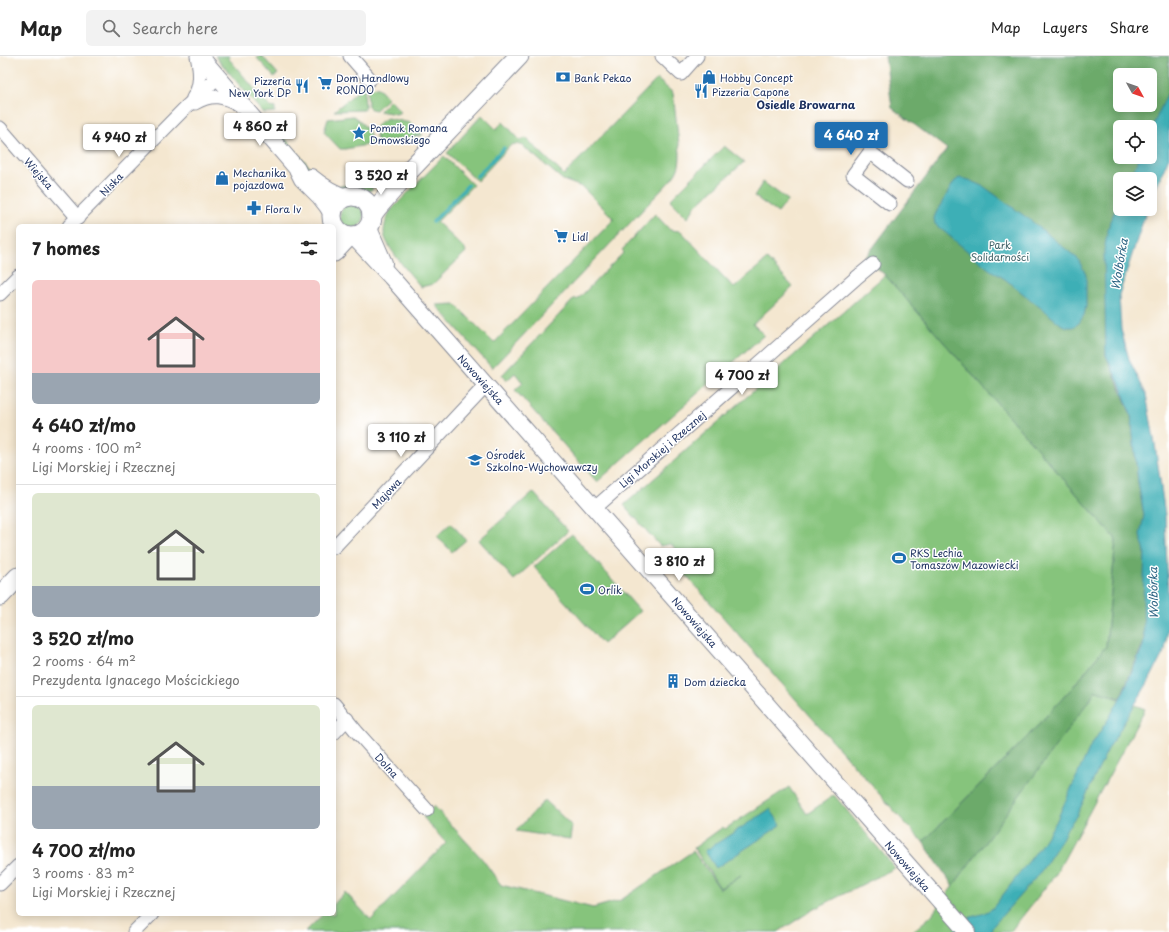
<!DOCTYPE html>
<meta charset="utf-8">
<style>
body{margin:0;font-family:"Playpen Sans",sans-serif;background:#f2f2f2;color:#222;height:100vh;display:flex;flex-direction:column;font-size:15px;white-space:nowrap}
*{box-sizing:border-box;margin:0}
p{font-size:13px;color:#767676}
.icon{flex:none;width:22px;height:22px;fill:none;stroke:currentColor;stroke-width:2;stroke-linecap:round;stroke-linejoin:round}
.map{position:relative;flex:1;overflow:hidden}
.side{position:absolute;left:16px;top:168px;width:320px;height:692px;display:flex;flex-direction:column;background:#fff;border-radius:6px;box-shadow:0 2px 10px #0003}
.side>*{flex:none}
.needle{width:26px;rotate:130deg}
.controls{position:absolute;left:1113px;top:12px;display:grid;gap:8px}
.controls a{display:grid;place-items:center;width:44px;height:44px;border-radius:6px;background:#fff;box-shadow:0 2px 10px #0003;font-size:20px}
.price{position:absolute;translate:-50% -34px;padding:0 9px;border-radius:4px;background:#fff;color:#222;font-size:13px;line-height:26px;filter:drop-shadow(0 1px 2px #0008)}
.price::after{content:'';position:absolute;left:50%;top:24px;width:12px;height:9px;margin-left:-6px;background:inherit;clip-path:polygon(0 0,100% 0,50% 100%)}
.price.selected{background:#1f6fb2;color:#fff}
ul{padding:0;list-style:none}
li{display:grid;align-content:center;gap:8px;height:212px;padding:0 16px}
li+li{border-top:1px solid #e0e0e0}
li span{display:grid;place-items:center;height:124px;border-radius:6px;color:#555}
li>.icon{margin-inline-start:auto}
span .icon{width:72px;height:72px;fill:#fffc;stroke-width:1}
li b{font-size:17px}
h2{display:flex;justify-content:space-between;align-items:center;height:48px;padding:0 16px;font-size:17px}
header{display:flex;align-items:center;gap:24px;box-sizing:border-box;height:56px;padding:0 20px;background:#fff;border-bottom:1px solid #e0e0e0}
header strong{font-size:19px}
nav{display:flex;gap:22px;margin-inline-start:auto;font-size:14px}
.search{width:280px;height:36px;background:#f2f2f2;display:flex;align-items:center;gap:10px;box-sizing:border-box;padding:0 14px;border-radius:6px;color:#767676;font-size:15px}
.map>svg:first-child{display:block}
</style>
<header>
<strong>Map</strong>
<div class="search"><svg class="icon" aria-label="search" viewBox="0 0 24 24"><circle cx="10" cy="10" r="6"/><path d="M15 15l6 6"/></svg>Search here</div>
<nav><a>Map</a><a>Layers</a><a>Share</a></nav>
</header>
<div class="map">
<svg width="1169" height="876" viewBox="0 0 1169 876">
<rect width="100%" height="100%" fill="#fff"/>
<filter id="ink" filterUnits="userSpaceOnUse"><feTurbulence type="fractalNoise" baseFrequency=".025" numOctaves="2"/><feDisplacementMap in="SourceGraphic" scale="8" xChannelSelector="R" yChannelSelector="G"/><feConvolveMatrix kernelMatrix="1 2 1 2 8 2 1 2 1" color-interpolation-filters="sRGB"/></filter>
<filter id="wash" filterUnits="userSpaceOnUse"><feTurbulence type="fractalNoise" baseFrequency=".012" numOctaves="4" result="noise"/><feDisplacementMap in="SourceGraphic" scale="16" xChannelSelector="R" yChannelSelector="G"/><feGaussianBlur stdDeviation="0.9" result="paint"/><feColorMatrix in="noise" values="0 0 0 0 0 0 0 0 0 0 0 0 0 0 0 0 0 1.4 0 .05"/><feComposite in="paint" operator="in"/></filter>
<g filter="url(#wash)">
<rect width="100%" height="100%" fill="#f4e7d0"/>
<g fill="#86c47b" stroke="#507a6c">
<path d="M215 0H229V3L270 51 275 52V56L263 57Z"/>
<path d="M260 0H262L278 18 274 21 257 2Z"/>
<path d="M657 23 673 37 680 97C680 109 679 114 671 124L492 312 436 249 455 248 494 287 614 163 582 131 563 124 523 90C518 88 515 87 510 90L477 125 447 97 482 59 496 73 503 66 520 84 526 82 564 119Z"/>
<path d="M364 30 365 51 364 54 334 55Z"/>
<path d="M367 31 379 32 388 42 376 54 371 53 368 51Z"/>
<path d="M390 44 401 56 396 58 379 55Z"/>
<path d="M353 60C357 62 366 71 368 75 370 78 371 84 372 88L345 93H340L324 76 328 63Z"/>
<path d="M387 62 411 67 423 79 378 87C373 72 373 70 387 62Z"/>
<path d="M277 73 320 123 305 112 276 79Z"/>
<path d="M724 90 744 106 696 149 688 162 670 144Z"/>
<path d="M444 100 473 129 437 166 464 192 466 196 433 228 421 231C412 220 384 190 384 176 384 170 387 161 390 155Z"/>
<path d="M367 125 373 133 369 135 361 136 351 135H345L335 131Z"/>
<path d="M763 126 788 144 778 157 754 140Z"/>
<circle cx="352" cy="160" r="12"/>
<path d="M655 158 670 174 681 175 734 232 767 203 793 231 753 268 764 279 597 426 515 334 523 327 515 317 506 325 502 319 575 242 577 244 624 196 622 194Z"/>
<path d="M885 219 1116 483 1106 590 1072 632 1028 680 923 786 897 758 684 517 687 506 671 488 660 490 624 449Z"/>
<path d="M533 436 568 475 514 524 479 484Z"/>
<path d="M451 467 466 484 452 496 437 480Z"/>
<path d="M572 478 640 555 603 588 534 511Z"/>
<path d="M1096 634 1145 653 1056 818 1010 876H912L931 860Z"/>
<path d="M789 731 807 758 834 739 895 812 814 853 778 876H305L323 858H334V848L345 836 371 864 446 787 423 761 434 750 483 804 501 829 593 852 621 844 693 795 720 833 741 819 720 832 694 792 723 771 725 773Z"/>
<path d="M545 744 572 770 570 783 516 775Z"/>
</g>
<path fill="#6caa6b" stroke="#446c64" fill-rule="evenodd" d="M885 0H1169V41L1150 81V71H1120V101H1141L1131 123H1120V148L1106 299 1131 359 1138 426 1144 459 1145 495 1144 585 1120 642 1096 635 953 830 923 786 1028 680 1072 632 1106 590 1116 483 885 219 865 202 947 93 892 52ZM1120 19H1150V49H1120Z"/>
<g fill="#3eafb6" stroke="#2c6f8a">
<path d="M1169 34V101L1150 147V123H1130L1139 101H1150V76Z"/>
<path d="M959 122 969 124 983 130 1030 164 1078 203 1086 219V250L1084 259 1079 267 1073 271H1067L1062 269 1005 223 989 213 935 168 934 162 936 157 954 126Z"/>
<path d="M1120 145V153H1147L1119 239 1121 273 1129 303 1146 338 1155 388 1165 459 1169 565 1165 594 1149 625 1107 695 1077 759 1067 772 1061 785 1039 818 992 871 991 876H952L971 861 982 858 992 853 1039 792 1056 766 1090 691 1109 662 1123 637 1143 590 1144 585 1143 544 1145 496 1140 479 1144 459 1138 426 1131 359 1120 329 1106 299 1104 194 1110 165Z"/>
<path d="M770 753 781 769 716 812 705 795Z"/>
</g>
<g fill="none" stroke-linecap="round" stroke-linejoin="round">
<g stroke="#3eafb6" stroke-width="3.5">
<path d="M477 120 504 92"/>
<path d="M433 166 468 129"/>
</g>
</g>
</g>
<g filter="url(#ink)">
<g fill="none" stroke-linecap="round" stroke-linejoin="round">
<defs>
<g id="minor">
<path d="M350 0 370 23"/>
<path d="M662 0 681 18 697 0"/>
<path d="M193 42C202 29 200 14 197 0"/>
<path d="M195 47C213 37 223 40 240 49"/>
<path d="M0 72 78 162"/>
<path d="M890 148 853 119 870 96 907 125"/>
<path d="M69 170 186 51 218 21"/>
<path d="M0 238 18 220"/>
<path d="M595 452 856 222 873 208"/>
<path d="M334 491 486 329"/>
<path d="M334 648 356 675 427 754"/>
<path d="M334 677 347 663"/>
<path d="M0 828 18 810"/>
<path d="M134 876 152 858"/>
</g>
<g id="tertiary">
<path d="M200 0 297 113 302 123 320 141 327 150 332 158"/>
<path d="M311 121C322 130 332 137 346 141"/>
<path d="M369 170 371 177 384 207"/>
<path d="M353 180 391 221 967 876"/>
</g>
<g id="secondary">
<circle cx="352" cy="160" r="20"/>
<path d="M372 159 377 152 408 116 519 0"/>
<path d="M334 196 349 180"/>
<path d="M0 540 18 521"/>
</g>
</defs>
<use href="#minor" stroke="#888b97" stroke-width="15"/>
<use href="#tertiary" stroke="#888b97" stroke-width="18"/>
<use href="#secondary" stroke="#888b97" stroke-width="21"/>
<use href="#minor" stroke="#fff" stroke-width="13"/>
<use href="#tertiary" stroke="#fff" stroke-width="16"/>
<use href="#secondary" stroke="#fff" stroke-width="19"/>
</g>
</g>
<defs>
<symbol id="bank-bare" viewBox="-9 -9 18 18"><path d="M-6-4H6V4H-6ZM0-2.3a2.3 2.3 0 1 0 0 4.6a2.3 2.3 0 1 0 0-4.6Z" fill="#1f6fb2" stroke="#fff" stroke-width="2.5" paint-order="stroke"/></symbol>
<symbol id="shop-bare" viewBox="-9 -9 18 18"><path d="M-5-2.5h2.3a2.7 3.5 0 0 1 5.4 0H5L5.5 6h-11ZM-1.5-2.5h3a1.5 2.3 0 0 0-3 0Z" fill="#1f6fb2" stroke="#fff" stroke-width="2.5" paint-order="stroke"/></symbol>
<symbol id="supermarket-bare" viewBox="-9 -9 18 18"><path d="M-6-5.5h2.5l.6 2H6L4.5 2H-2.5L-4.4-4H-6ZM-1.5 3.2a1.3 1.3 0 1 0 .1 0ZM3 3.2a1.3 1.3 0 1 0 .1 0Z" fill="#1f6fb2" stroke="#fff" stroke-width="2.5" paint-order="stroke"/></symbol>
<symbol id="restaurant-bare" viewBox="-9 -9 18 18"><path d="M-5-6h1v4h1v-4h1v4h1v-4h1v5L-1.5 .5V6h-2V.5L-5-1ZM5-6V6H3V1.5H1.5Q1.5-4 5-6Z" fill="#1f6fb2" stroke="#fff" stroke-width="2.5" paint-order="stroke"/></symbol>
<symbol id="sight-bare" viewBox="-9 -9 18 18"><path d="M0-6L1.8-2.2L6-1.7L2.9 1.2L3.7 5.4L0 3.3L-3.7 5.4L-2.9 1.2L-6-1.7L-1.8-2.2Z" fill="#1f6fb2" stroke="#fff" stroke-width="2.5" paint-order="stroke"/></symbol>
<symbol id="pharmacy-bare" viewBox="-9 -9 18 18"><path d="M-2-6h4v4h4v4h-4v4h-4v-4h-4v-4h4Z" fill="#1f6fb2" stroke="#fff" stroke-width="2.5" paint-order="stroke"/></symbol>
<symbol id="school-bare" viewBox="-9 -9 18 18"><path d="M0-5L7-2L0 1L-7-2ZM-4 1L0 2.5L4 1V4Q0 6-4 4Z" fill="#1f6fb2" stroke="#fff" stroke-width="2.5" paint-order="stroke"/></symbol>
<symbol id="stadium-bare" viewBox="-9 -9 18 18"><path d="M0-5a6.5 5 0 1 0 0 10a6.5 5 0 1 0 0-10ZM-3.5-1.8h7v3.6h-7Z" fill="#1f6fb2" stroke="#fff" stroke-width="2.5" paint-order="stroke"/></symbol>
<symbol id="building-bare" viewBox="-9 -9 18 18"><path d="M-4-6H4V6H1V3H-1V6H-4ZM-2.5-4.3h1.7v1.8h-1.7ZM.8-4.3h1.7v1.8H.8ZM-2.5-1h1.7V.8h-1.7ZM.8-1h1.7V.8H.8Z" fill="#1f6fb2" stroke="#fff" stroke-width="2.5" paint-order="stroke"/></symbol>
</defs>
<g fill-rule="evenodd">
<use href="#bank-bare" x="553" y="11" width="20" height="20"/>
<use href="#shop-bare" x="699" y="11" width="20" height="20"/>
<use href="#supermarket-bare" x="315" y="17" width="20" height="20"/>
<use href="#restaurant-bare" x="292" y="20" width="20" height="20"/>
<use href="#restaurant-bare" x="691" y="25" width="20" height="20"/>
<use href="#sight-bare" x="349" y="67" width="20" height="20"/>
<use href="#shop-bare" x="212" y="112" width="20" height="20"/>
<use href="#pharmacy-bare" x="244" y="142" width="20" height="20"/>
<use href="#supermarket-bare" x="551" y="170" width="20" height="20"/>
<use href="#school-bare" x="465" y="394" width="20" height="20"/>
<use href="#stadium-bare" x="889" y="492" width="20" height="20"/>
<use href="#stadium-bare" x="577" y="523" width="20" height="20"/>
<use href="#building-bare" x="663" y="615" width="20" height="20"/>
</g>
<g text-anchor="middle" dominant-baseline="central" stroke-width="3" stroke-linejoin="round" paint-order="stroke">
<g font-size="10" fill="#1b2f5e" stroke="#fff" text-anchor="start">
<text x="336" y="21">Dom Handlowy<tspan x="336" dy="12">RONDO</tspan></text>
<text x="574" y="21">Bank Pekao</text>
<text x="720" y="21">Hobby Concept</text>
<text x="291" y="24" text-anchor="end">Pizzeria<tspan x="291" dy="12">New York DP</tspan></text>
<text x="712" y="35">Pizzeria Capone</text>
<text x="370" y="71">Pomnik Romana<tspan x="370" dy="12">Dmowskiego</tspan></text>
<text x="233" y="116">Mechanika<tspan x="233" dy="12">pojazdowa</tspan></text>
<text x="265" y="152">Flora Iv</text>
<text x="572" y="180">Lidl</text>
<text x="486" y="398">Ośrodek<tspan x="486" dy="12">Szkolno-Wychowawczy</tspan></text>
<text x="910" y="496">RKS Lechia<tspan x="910" dy="12">Tomaszów Mazowiecki</tspan></text>
<text x="598" y="533">Orlik</text>
<text x="684" y="625">Dom dziecka</text>
</g>
<g font-size="10" fill="#1b2f5e" stroke="#fff">
<text transform="translate(39 117) rotate(49)">Wiejska</text>
<text transform="translate(111 128) rotate(-46)">Niska</text>
<text transform="translate(481 323) rotate(48)">Nowowiejska</text>
<text transform="translate(662 393) rotate(-41)">Ligi Morskiej i Rzecznej</text>
<text transform="translate(386 437) rotate(-47)">Majowa</text>
<text transform="translate(695 566) rotate(49)">Nowowiejska</text>
<text transform="translate(387 709) rotate(48)">Dolna</text>
<text transform="translate(908 810) rotate(49)">Nowowiejska</text>
</g>
<g font-size="10" fill="#406368" stroke="#fff">
<text x="1000" y="188">Park<tspan x="1000" dy="12">Solidarności</tspan></text>
</g>
<g font-size="11" font-weight="bold" fill="#1b2f5e" stroke="#fff">
<text x="806" y="48">Osiedle Browarna</text>
</g>
<g font-size="11" font-style="italic" fill="#296281" stroke="#fff">
<text transform="translate(1119 208) rotate(-80)">Wolbórka</text>
<text transform="translate(1153 537) rotate(-91)">Wolbórka</text>
</g>
</g>
</svg>
<div class="controls">
<a><svg class="needle" viewBox="-14 -14 28 28"><path d="M0-13l5 13h-10z" fill="#e53935"/><path d="M0 13l5-13h-10z" fill="#767676"/></svg></a>
<a><svg class="icon" aria-label="locate" viewBox="0 0 24 24"><circle cx="12" cy="12" r="6"/><path d="M12 2v4M12 18v4M2 12h4M18 12h4"/></svg></a>
<a><svg class="icon" aria-label="layers" viewBox="0 0 24 24"><path d="M12 4l9 5-9 5-9-5zM3 14l9 5 9-5"/></svg></a>
</div>
<b class="price" style="left:260px;top:91px">4 860 zł</b>
<b class="price selected" style="left:851px;top:100px">4 640 zł</b>
<b class="price" style="left:119px;top:102px">4 940 zł</b>
<b class="price" style="left:381px;top:140px">3 520 zł</b>
<b class="price" style="left:742px;top:340px">4 700 zł</b>
<b class="price" style="left:401px;top:402px">3 110 zł</b>
<b class="price" style="left:679px;top:526px">3 810 zł</b>
<section class="side">
<h2>7 homes<svg class="icon" aria-label="filters" viewBox="0 0 24 24"><path d="M4 7h16M4 17h16"/><circle cx="9" cy="7" r="2"/><circle cx="15" cy="17" r="2"/></svg></h2>
<ul>
<li><span style="background:linear-gradient(#f6c9c9 75%,#9aa5b1 0)"><svg class="icon" aria-label="home" viewBox="0 0 24 24"><path d="M3 11l9-7 9 7M6 9v11h12V9"/></svg></span><div><b>4 640 zł/mo</b><p>4 rooms · 100 m²</p><p>Ligi Morskiej i Rzecznej</p></div></li>
<li><span style="background:linear-gradient(#dfe7d0 75%,#9aa5b1 0)"><svg class="icon" aria-label="home" viewBox="0 0 24 24"><path d="M3 11l9-7 9 7M6 9v11h12V9"/></svg></span><div><b>3 520 zł/mo</b><p>2 rooms · 64 m²</p><p>Prezydenta Ignacego Mościckiego</p></div></li>
<li><span style="background:linear-gradient(#dfe7d0 65%,#9aa5b1 0)"><svg class="icon" aria-label="home" viewBox="0 0 24 24"><path d="M3 11l9-7 9 7M6 9v11h12V9"/></svg></span><div><b>4 700 zł/mo</b><p>3 rooms · 83 m²</p><p>Ligi Morskiej i Rzecznej</p></div></li>
</ul>
</section>
</div>
